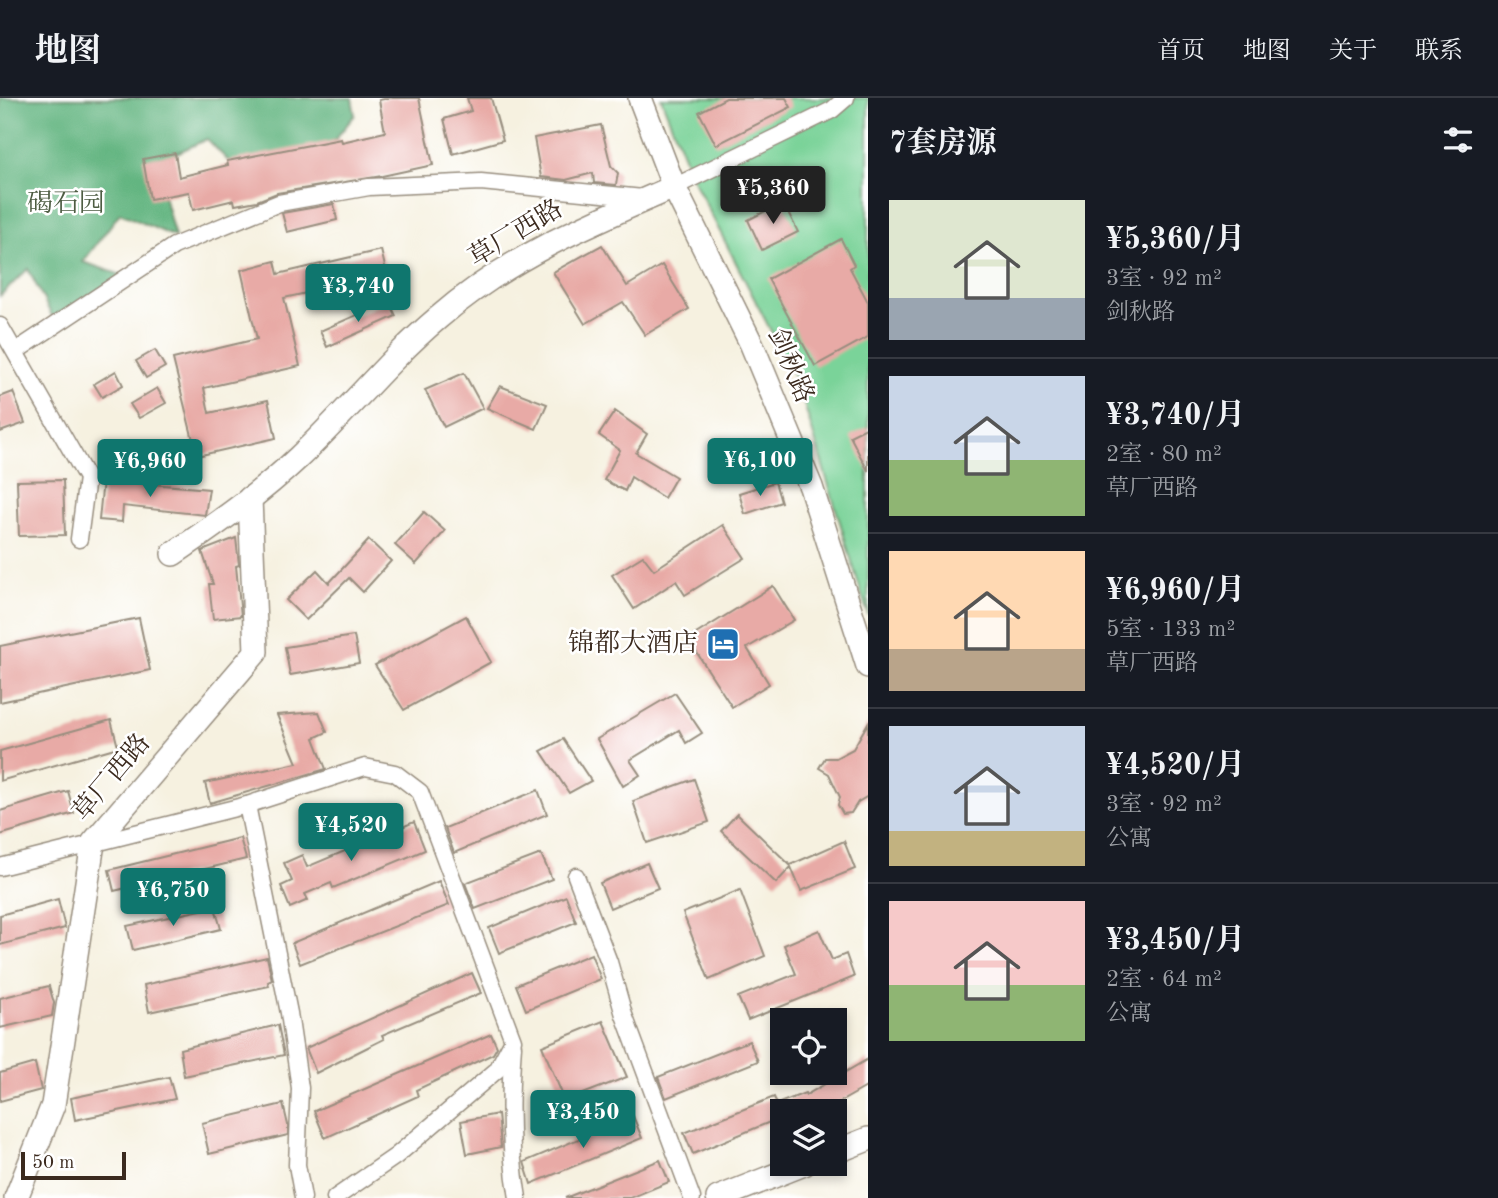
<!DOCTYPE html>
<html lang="zh">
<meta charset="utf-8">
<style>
body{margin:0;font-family:"Old Standard TT","Noto Serif SC",serif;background:#20242c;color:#f1f3f6;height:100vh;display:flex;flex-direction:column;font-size:26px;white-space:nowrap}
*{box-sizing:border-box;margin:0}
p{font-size:23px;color:#9ea1a6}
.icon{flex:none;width:38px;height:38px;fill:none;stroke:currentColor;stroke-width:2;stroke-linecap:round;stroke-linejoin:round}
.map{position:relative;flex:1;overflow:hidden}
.sheet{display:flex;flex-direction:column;background:#171b24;width:630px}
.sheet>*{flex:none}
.controls{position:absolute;left:770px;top:910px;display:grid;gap:14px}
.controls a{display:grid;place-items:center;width:77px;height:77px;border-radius:0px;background:#171b24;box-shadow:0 4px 10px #0003;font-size:35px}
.scale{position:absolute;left:21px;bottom:18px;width:105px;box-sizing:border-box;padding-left:7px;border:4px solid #3b2a1e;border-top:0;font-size:19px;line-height:24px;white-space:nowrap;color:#3b2a1e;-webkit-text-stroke:5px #fff;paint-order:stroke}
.price{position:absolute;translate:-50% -60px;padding:0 16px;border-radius:7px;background:#0f766e;color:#fff;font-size:23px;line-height:46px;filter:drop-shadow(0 2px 4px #0008)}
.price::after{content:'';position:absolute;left:50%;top:42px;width:21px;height:16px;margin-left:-10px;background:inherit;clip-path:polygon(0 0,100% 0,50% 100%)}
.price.active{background:#222;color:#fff}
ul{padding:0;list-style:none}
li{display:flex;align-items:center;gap:21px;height:175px;padding:0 21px}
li+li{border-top:2px solid #363941}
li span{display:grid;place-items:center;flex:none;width:196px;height:140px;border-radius:0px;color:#555}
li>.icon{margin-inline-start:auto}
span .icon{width:84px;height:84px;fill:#fffc;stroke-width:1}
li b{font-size:30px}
h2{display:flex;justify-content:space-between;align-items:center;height:84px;padding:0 21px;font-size:30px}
header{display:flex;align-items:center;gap:42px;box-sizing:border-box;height:98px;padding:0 35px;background:#171b24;border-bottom:2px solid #363941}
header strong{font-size:33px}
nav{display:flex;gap:38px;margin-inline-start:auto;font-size:24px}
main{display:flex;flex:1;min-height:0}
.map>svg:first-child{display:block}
</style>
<header>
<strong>地图</strong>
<nav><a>首页</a><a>地图</a><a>关于</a><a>联系</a></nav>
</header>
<main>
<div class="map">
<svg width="868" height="1100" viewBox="0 0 868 1100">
<rect width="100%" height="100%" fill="#fff"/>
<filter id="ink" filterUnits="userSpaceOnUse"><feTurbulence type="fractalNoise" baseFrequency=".0143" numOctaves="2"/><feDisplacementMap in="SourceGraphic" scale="14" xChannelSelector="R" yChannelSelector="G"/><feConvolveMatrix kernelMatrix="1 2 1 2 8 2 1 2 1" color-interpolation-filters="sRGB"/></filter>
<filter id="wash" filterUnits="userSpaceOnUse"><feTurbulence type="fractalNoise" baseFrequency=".00686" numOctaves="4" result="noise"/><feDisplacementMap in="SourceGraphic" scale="28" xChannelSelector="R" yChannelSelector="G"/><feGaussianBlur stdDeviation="1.57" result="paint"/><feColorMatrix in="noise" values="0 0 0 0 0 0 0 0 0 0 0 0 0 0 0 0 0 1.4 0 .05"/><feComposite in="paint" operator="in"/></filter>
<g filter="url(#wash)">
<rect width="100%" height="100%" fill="#f6f1e0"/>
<path fill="#7ad399" stroke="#5a7e5c" stroke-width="2" d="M661 0H868V517L798 286 693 81Z"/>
<path fill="#63b581" stroke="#4f7050" stroke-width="2" d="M0 0H352L355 17 328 50 234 69 207 41 155 65 175 139 120 115 83 164 133 181 53 220 28 171 0 198Z"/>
<g id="blocks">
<g fill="#e8aaa6">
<path d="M389 0H419L433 67 382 78 277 95 257 103 235 107 234 102 193 112 189 94 150 101 143 61 175 55 179 79 228 67 227 63 341 41 342 44 385 34 379 2Z"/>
<path d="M467 0H491L503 42 453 56 444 21 471 13Z"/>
<path d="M726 0H786L791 9 716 47 699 14Z"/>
<path d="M601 27 611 68 618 75 616 87 594 85 593 75 566 82 541 79 534 40Z"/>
<path d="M783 104 798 134 762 152 748 122Z"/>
<path d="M334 106 337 122 287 134 282 115Z"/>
<path d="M841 141 854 167 850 170 868 204V239L815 268 768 181Z"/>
<path d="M602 147 627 188 662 167 689 211 645 237 623 204 585 226 553 174Z"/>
<path d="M381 152 387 177 284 200 300 268 204 290 209 315 268 302 276 340 197 358 173 261 257 241 241 172 275 163 278 176Z"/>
<path d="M389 203 396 218 327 249 320 233Z"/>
<path d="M155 252 165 269 146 280 136 263Z"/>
<path d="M116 273 123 287 102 299 94 286Z"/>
<path d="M464 275 483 310 444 329 425 292Z"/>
<path d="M500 288 547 306 536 331 487 310Z"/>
<path d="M157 290 166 305 139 320 130 306Z"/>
<path d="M13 294 25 325 0 334V299Z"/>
<path d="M615 313 647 336 636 355 676 379 664 400 631 379 625 393 604 382 620 352 599 337Z"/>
<path d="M868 329V373L850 338Z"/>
<path d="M63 382 65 437 19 438 17 383Z"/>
<path d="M103 382 209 391 205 417 123 408 122 424 99 422Z"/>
<path d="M775 384 781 404 745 416 739 395Z"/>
<path d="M424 414 445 433 416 466 395 447Z"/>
<path d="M723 427 745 460 685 497 676 483 634 511 612 477 643 458 654 472Z"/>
<path d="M236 440 239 467 236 468 241 518 213 521 209 486H213L202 453Z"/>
<path d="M369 442 391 463 363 494 349 480 306 522 286 502 317 472 329 485Z"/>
<path d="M773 488 794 522 747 550 769 586 732 609 688 541Z"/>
<path d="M466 518 491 564 404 612 375 567Z"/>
<path d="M139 520 150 572 0 604V548Z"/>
<path d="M354 538 359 565 290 577 285 549Z"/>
<path d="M675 595 702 635 686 645 679 632 630 662 640 677 623 688 597 641Z"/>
<path d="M319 614 327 634 314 640 326 671 210 705 205 685 297 665 277 617Z"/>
<path d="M111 622 118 649 0 683V653Z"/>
<path d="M868 625V698L858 704 851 715 843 716 838 707 840 699 829 676 819 670 825 660H836L853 651Z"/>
<path d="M563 641 591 683 569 695 541 653Z"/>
<path d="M694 681 709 724 647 745 633 703Z"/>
<path d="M538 692 547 716 454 755 445 730Z"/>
<path d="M68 693 74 715 0 737V713Z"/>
<path d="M737 716 790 767 844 743 855 771 801 793 791 769 776 785 721 733Z"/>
<path d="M414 724 425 752 333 790 331 785 305 796 308 802 290 810 281 788 292 783 284 765 302 757 307 769Z"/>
<path d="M240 740 246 761 114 793 109 772Z"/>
<path d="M541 756 552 781 475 811 465 785Z"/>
<path d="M647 765 658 790 610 810 600 785Z"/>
<path d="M439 783 449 807 300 866 292 845Z"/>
<path d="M740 792 765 858 709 882 683 815Z"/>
<path d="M566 798 576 824 499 855 489 830Z"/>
<path d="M58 801 65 830 0 847V817Z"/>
<path d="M215 809 221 831 133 852 127 828Z"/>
<path d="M819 832 832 862 846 856 854 879 748 922 738 899 796 876 784 847Z"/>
<path d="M591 856 601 881 526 912 516 887Z"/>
<path d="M267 859 272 882 268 884 269 888 149 914 144 887Z"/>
<path d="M472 875 481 895 382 937 384 941 316 975 306 950Z"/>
<path d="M49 888 54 905 52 918 0 930V900Z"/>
<path d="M603 923 627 979 565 1003 542 948Z"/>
<path d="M278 927 284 957 184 978 180 951Z"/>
<path d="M491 936 497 949 493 956 416 992 418 998 325 1040 314 1013Z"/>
<path d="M749 943 758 963 666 1000 658 979Z"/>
<path d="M868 961V988L824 1013H780L782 1019 693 1056 684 1035 774 999 777 1006 805 995 806 997Z"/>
<path d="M35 965 41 992 0 1003V975Z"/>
<path d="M169 979 175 1001 75 1022 71 1000Z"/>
<path d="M283 1006 288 1027V1037L209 1056 202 1025Z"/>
<path d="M498 1016 501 1049 467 1056 461 1023Z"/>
<path d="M633 1018 642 1040 531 1086 524 1064Z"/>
<path d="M660 1062 669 1084 630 1100H565Z"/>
</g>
</g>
</g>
<g filter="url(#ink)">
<use href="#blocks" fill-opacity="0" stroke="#988e7f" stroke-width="2"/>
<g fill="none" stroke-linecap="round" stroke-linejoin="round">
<defs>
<g id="street">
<path d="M674 89 832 12 846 0"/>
<path d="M0 228 87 380 79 441"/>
<path d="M16 253 174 148 279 105 369 89 481 84 643 100"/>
<path d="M247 707 289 915 300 990 297 1067 303 1100"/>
<path d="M0 769 247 707 365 669 395 675 420 694 513 942 497 972 396 1058 335 1100"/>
<path d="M576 778 609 864 624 917 692 1100"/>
<path d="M513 948C509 999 509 1050 518 1100"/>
</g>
<g id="secondary">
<path d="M640 0 674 89 752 247 811 389 868 568"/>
<path d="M173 456C217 426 261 395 299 359 347 314 388 262 438 220 507 160 590 125 674 89"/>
<path d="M835 1054 868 1041"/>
<path d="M16 1100 53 1007 93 745 256 554 250 400"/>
<path d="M718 1100 804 1066"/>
</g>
</defs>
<use href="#street" stroke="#988e7f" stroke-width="19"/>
<use href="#secondary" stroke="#988e7f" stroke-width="26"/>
<use href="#street" stroke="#fff" stroke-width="16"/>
<use href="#secondary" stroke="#fff" stroke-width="23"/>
</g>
</g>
<defs>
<symbol id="hotel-square" viewBox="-11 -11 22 22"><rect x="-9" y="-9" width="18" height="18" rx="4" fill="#1f6fb2" stroke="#fff"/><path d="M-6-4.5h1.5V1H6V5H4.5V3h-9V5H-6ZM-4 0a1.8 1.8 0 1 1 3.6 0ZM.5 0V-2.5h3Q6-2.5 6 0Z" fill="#fff"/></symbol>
</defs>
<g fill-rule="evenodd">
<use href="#hotel-square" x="704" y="527" width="38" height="38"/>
</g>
<g text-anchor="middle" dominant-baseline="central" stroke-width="5" stroke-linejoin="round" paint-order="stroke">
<g font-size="26" fill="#4e5d43" stroke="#fff">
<text x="66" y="106">碣石园</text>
</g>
<g font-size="26" fill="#3b2a1e" stroke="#fff">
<text transform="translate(516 136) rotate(-31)">草厂西路</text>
<text transform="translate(790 268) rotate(67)">剑秋路</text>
<text transform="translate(112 680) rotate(-50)">草厂西路</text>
</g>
<g font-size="26" fill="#3b2a1e" stroke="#fff" text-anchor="end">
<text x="698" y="546">锦都大酒店</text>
</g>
</g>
</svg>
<div class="controls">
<a><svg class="icon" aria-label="locate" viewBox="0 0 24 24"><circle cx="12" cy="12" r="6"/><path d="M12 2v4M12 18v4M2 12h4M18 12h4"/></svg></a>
<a><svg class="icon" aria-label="layers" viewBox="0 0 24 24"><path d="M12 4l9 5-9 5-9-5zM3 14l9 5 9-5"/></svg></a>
</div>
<div class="scale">50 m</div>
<b class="price active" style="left:773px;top:128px">¥5,360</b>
<b class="price" style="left:358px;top:226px">¥3,740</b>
<b class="price" style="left:760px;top:400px">¥6,100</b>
<b class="price" style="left:150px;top:401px">¥6,960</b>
<b class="price" style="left:351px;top:765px">¥4,520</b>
<b class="price" style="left:173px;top:830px">¥6,750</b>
<b class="price" style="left:583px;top:1052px">¥3,450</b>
</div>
<section class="sheet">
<h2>7套房源<svg class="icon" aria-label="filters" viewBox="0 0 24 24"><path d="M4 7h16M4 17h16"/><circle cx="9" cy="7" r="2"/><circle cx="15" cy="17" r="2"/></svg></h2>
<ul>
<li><span style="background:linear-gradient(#dfe7d0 70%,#9aa5b1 0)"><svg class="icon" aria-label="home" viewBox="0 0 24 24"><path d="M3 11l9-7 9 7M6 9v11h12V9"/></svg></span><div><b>¥5,360/月</b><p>3室 · 92 m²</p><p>剑秋路</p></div></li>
<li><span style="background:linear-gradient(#c9d6e8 60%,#8fb573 0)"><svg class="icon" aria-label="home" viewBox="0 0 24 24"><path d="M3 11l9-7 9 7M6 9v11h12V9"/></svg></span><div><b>¥3,740/月</b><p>2室 · 80 m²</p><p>草厂西路</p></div></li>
<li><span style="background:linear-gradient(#ffd9b3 70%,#b9a48a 0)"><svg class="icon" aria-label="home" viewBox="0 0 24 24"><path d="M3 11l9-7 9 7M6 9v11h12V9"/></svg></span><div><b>¥6,960/月</b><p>5室 · 133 m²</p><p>草厂西路</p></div></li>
<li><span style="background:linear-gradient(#c9d6e8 75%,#c2b280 0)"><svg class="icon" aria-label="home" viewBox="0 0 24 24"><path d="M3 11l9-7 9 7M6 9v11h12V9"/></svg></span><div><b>¥4,520/月</b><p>3室 · 92 m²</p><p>公寓</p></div></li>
<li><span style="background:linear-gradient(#f6c9c9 60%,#8fb573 0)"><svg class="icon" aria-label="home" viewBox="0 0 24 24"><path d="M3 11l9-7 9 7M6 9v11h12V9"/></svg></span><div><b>¥3,450/月</b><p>2室 · 64 m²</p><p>公寓</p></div></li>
</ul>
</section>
</main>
